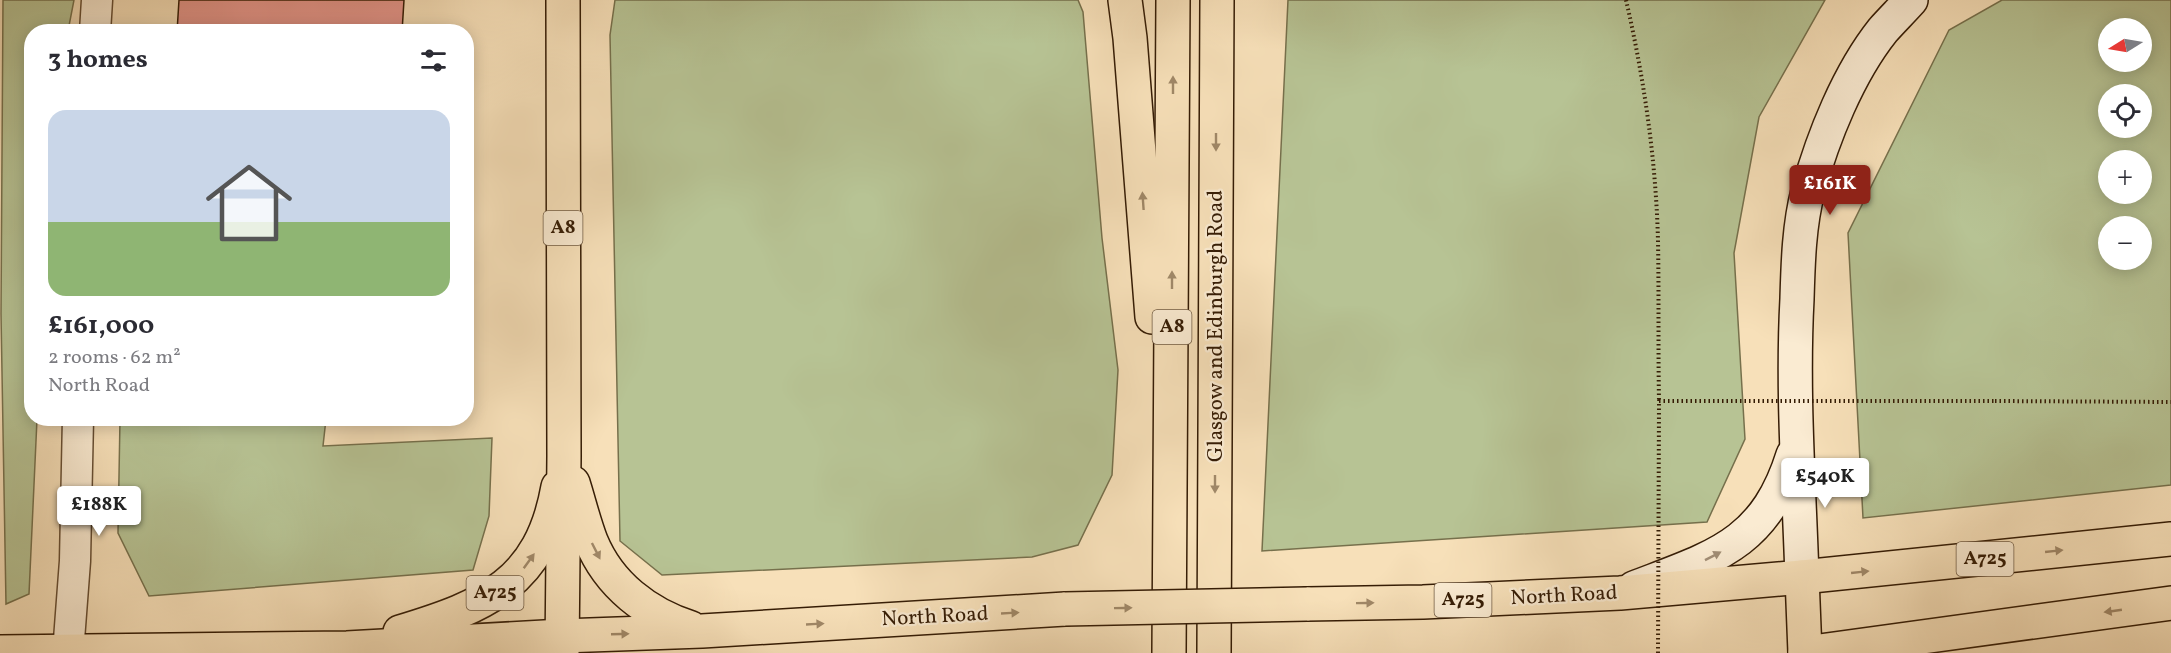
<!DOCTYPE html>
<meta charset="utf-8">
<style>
body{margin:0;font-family:Vollkorn,serif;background:#f2f2f3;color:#2b2b33;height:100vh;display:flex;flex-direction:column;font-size:22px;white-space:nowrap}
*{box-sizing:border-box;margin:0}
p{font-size:20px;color:#7c7c81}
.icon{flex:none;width:33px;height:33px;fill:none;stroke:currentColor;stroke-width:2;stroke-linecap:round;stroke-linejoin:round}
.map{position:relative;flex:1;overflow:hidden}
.panel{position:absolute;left:24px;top:24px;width:450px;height:402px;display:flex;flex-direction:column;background:#fff;border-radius:24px;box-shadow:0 3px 15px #0003}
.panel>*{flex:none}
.needle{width:39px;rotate:259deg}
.tools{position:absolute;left:2098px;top:18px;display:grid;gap:12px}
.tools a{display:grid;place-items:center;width:54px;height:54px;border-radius:50%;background:#fff;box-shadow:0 3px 15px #0003;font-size:30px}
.price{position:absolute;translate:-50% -51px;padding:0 14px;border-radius:6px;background:#fff;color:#222;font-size:20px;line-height:39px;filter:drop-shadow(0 2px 3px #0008)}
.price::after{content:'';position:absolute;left:50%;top:36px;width:18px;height:14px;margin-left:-9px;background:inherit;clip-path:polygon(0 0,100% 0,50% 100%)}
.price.on{background:#8f2418;color:#fff}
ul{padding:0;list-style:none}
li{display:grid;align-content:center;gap:12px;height:318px;padding:0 24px}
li+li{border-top:2px solid #e1e1e2}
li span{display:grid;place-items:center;height:186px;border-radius:18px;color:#555}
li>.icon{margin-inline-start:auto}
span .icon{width:108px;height:108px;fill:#fffc;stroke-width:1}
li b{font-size:26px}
h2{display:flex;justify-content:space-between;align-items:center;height:72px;padding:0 24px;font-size:26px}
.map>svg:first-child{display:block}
</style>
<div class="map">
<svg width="2171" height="653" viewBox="0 0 2171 653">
<rect width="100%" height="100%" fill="#f7e0b9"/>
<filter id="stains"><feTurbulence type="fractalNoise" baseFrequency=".00333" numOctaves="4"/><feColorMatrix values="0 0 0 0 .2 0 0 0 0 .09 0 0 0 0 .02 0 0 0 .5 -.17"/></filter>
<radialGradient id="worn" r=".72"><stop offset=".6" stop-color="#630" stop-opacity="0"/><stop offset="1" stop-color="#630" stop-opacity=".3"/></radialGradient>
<g fill="#b7c394" stroke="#76704c" stroke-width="1.5" fill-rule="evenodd">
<path d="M3 0H74L68 31 32 32V418L37 419 29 594 6 604 1 314Z"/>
<path d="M615 0H1078L1083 12 1102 238 1118 370 1112 475 1078 545 1032 557 662 575 620 541 610 35Z"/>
<path d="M1288 0H1825L1759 117 1734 253 1745 439 1707 522 1262 551Z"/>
<path d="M2002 0H2171V485L1863 518 1848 233 1949 30ZM2109 28H2142V62H2109ZM2109 94H2142V128H2109ZM2142 160V194H2109V160ZM2109 226H2142V260H2109Z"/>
<path d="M120 419H326L323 446 492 438 489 516 473 570 149 596 118 533Z"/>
</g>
<path fill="#e4958b" stroke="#351c05" stroke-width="1.5" d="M179 0H404L402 32H177Z"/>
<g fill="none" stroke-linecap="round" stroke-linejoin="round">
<defs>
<g id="tertiary">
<path d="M95 32 97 0"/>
<path d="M68 653 75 561 78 418"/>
</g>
<g id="secondary">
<path d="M1802 577C1799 485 1792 392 1797 299 1798 264 1799 225 1808 191 1823 137 1848 74 1883 30 1892 20 1902 10 1911 0"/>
<path d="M1634 588C1714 557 1765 545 1793 455"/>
</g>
<g id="primary">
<path d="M400 632C486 606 541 583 558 487"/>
<path d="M0 652 347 648 562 636"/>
</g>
<g id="trunk">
<path d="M1125 0 1130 38 1152 317"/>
<path d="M573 483C579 502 584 523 591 541 609 585 647 614 691 628"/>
<path d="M1802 577 1805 653"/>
<path d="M1307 604 1423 602 1620 593 1802 577 2171 539"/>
<path d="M562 636 702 631 1065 609"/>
<path d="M562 653 564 456 563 0"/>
<path d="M1169 653 1173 0"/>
<path d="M1214 653 1217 0"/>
<path d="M1805 653 2171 603"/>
</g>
</defs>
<use href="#tertiary" stroke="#664d32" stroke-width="33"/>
<use href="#secondary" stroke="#351c05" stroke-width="36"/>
<use href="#primary" stroke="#351c05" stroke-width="36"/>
<use href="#trunk" stroke="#351c05" stroke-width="36"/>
<g stroke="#351c05" stroke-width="4" stroke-dasharray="1.5 3" stroke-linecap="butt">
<path d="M1626 0C1644 78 1656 160 1658 241 1659 294 1658 348 1659 401"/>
<path d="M1995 401 2171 402"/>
</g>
<use href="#tertiary" stroke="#faebd2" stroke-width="30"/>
<use href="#secondary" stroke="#faebd2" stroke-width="33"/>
<use href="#primary" stroke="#f7e0b9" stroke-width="33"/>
<use href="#trunk" stroke="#f7e0b9" stroke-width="33"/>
<defs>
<path id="trunk-bridge" d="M1065 609 1307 604"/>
</defs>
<use href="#trunk-bridge" stroke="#351c05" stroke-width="36" stroke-linecap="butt"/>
<path stroke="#351c05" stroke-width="4" stroke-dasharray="1.5 3" stroke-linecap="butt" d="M1658 653 1659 401H1995"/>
<use href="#trunk-bridge" stroke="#f7e0b9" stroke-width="33"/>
</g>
<defs><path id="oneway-solid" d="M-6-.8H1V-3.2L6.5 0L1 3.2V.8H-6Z" transform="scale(1.5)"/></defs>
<g fill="#a08868">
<use href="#oneway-solid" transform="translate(1173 85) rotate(-90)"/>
<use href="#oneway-solid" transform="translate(1216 142) rotate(90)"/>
<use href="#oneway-solid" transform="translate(1143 201) rotate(-94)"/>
<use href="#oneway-solid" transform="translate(1172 280) rotate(-90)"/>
<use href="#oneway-solid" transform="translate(1215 484) rotate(90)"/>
<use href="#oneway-solid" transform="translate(596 551) rotate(63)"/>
<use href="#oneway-solid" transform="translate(2054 551) rotate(-6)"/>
<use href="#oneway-solid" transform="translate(529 561) rotate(-54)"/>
<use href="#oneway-solid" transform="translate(1860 572) rotate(-6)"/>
<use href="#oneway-solid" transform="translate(1365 603) rotate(-1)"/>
<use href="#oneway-solid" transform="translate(1123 608) rotate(-1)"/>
<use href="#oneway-solid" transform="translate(2113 611) rotate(172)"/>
<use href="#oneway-solid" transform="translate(1010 613) rotate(-3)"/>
<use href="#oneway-solid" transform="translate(815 624) rotate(-3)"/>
<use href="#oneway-solid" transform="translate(620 634) rotate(-2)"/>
</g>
<use fill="#a18e76" href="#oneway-solid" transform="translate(1713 556) rotate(-27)"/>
<g text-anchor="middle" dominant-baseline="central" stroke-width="4.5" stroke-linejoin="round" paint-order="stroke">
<g fill="#faebd2" stroke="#705a42" stroke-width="1.5">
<rect x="543.5" y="211" width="39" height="34" rx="4.5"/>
<rect x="1152.5" y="310" width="39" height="34" rx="4.5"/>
<rect x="1956.5" y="542" width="57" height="34" rx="4.5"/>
<rect x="466.5" y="576" width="57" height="34" rx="4.5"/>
<rect x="1434.5" y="583" width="57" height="34" rx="4.5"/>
</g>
<g font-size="20" font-weight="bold" fill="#351c05">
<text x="563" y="228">A8</text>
<text x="1172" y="327">A8</text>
<text x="1985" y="559">A725</text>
<text x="495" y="593">A725</text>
<text x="1463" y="600">A725</text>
</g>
<g font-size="21" fill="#351c05" stroke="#faebd2">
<text transform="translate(1216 326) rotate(-90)">Glasgow and Edinburgh Road</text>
<text transform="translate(1564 596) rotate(-3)">North Road</text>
<text transform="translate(935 617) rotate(-3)">North Road</text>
</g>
</g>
<rect width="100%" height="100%" filter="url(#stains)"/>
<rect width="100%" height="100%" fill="url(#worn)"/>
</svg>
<div class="tools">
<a><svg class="needle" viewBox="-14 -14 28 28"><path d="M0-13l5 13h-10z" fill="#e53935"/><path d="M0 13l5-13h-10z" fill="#7c7c81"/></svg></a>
<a><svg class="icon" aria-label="locate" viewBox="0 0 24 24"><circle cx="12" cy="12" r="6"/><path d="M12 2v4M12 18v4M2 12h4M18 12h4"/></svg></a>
<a>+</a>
<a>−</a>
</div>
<b class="price on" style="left:1830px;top:216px">£161K</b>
<b class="price" style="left:1825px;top:509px">£540K</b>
<b class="price" style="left:99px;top:537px">£188K</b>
<section class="panel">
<h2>3 homes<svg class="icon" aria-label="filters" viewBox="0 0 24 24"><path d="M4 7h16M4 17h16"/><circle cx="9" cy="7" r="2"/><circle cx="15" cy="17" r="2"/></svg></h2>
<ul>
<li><span style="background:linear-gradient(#c9d6e8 60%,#8fb573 0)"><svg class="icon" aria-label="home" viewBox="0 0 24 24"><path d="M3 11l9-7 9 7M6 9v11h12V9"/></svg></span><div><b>£161,000</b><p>2 rooms · 62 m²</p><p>North Road</p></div></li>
</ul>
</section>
</div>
